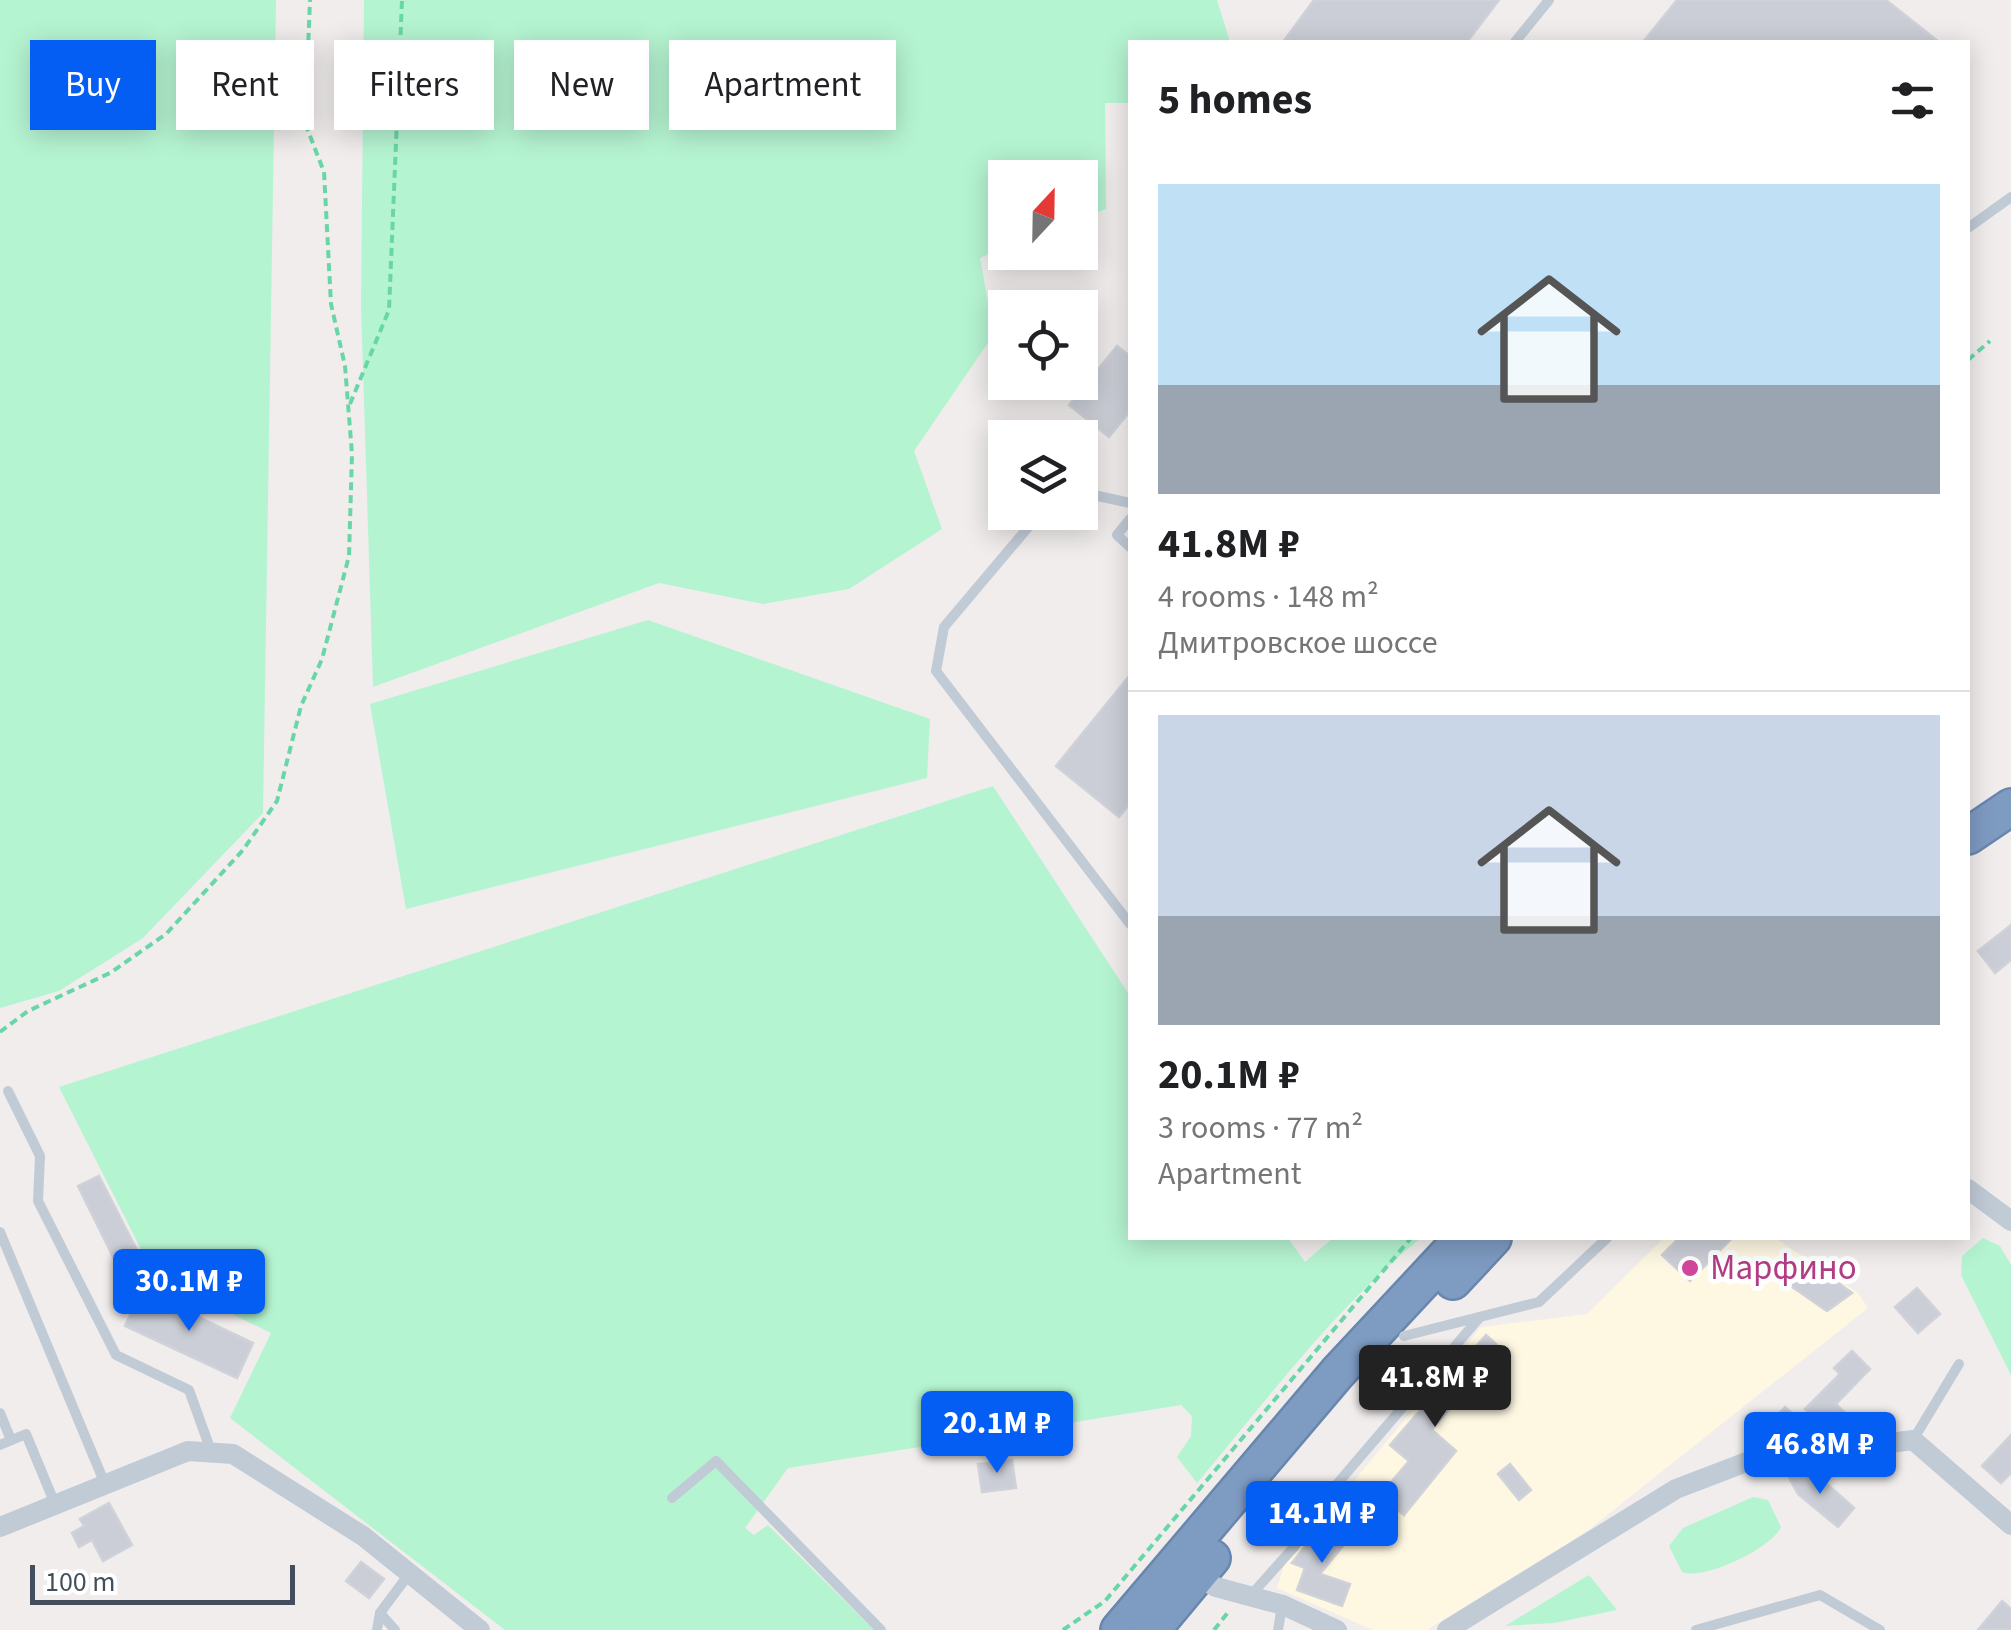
<!DOCTYPE html>
<meta charset="utf-8">
<style>
body{margin:0;font-family:"Source Sans 3",sans-serif;background:#f2f2f2;color:#202124;height:100vh;display:flex;flex-direction:column;font-size:38px;white-space:nowrap}
*{box-sizing:border-box;margin:0}
p{font-size:32px;color:#757577}
.icon{flex:none;width:55px;height:55px;fill:none;stroke:currentColor;stroke-width:2;stroke-linecap:round;stroke-linejoin:round}
.map{position:relative;flex:1;overflow:hidden}
.drawer{position:absolute;left:1128px;top:40px;width:842px;height:1200px;display:flex;flex-direction:column;background:#fff;border-radius:0px;box-shadow:0 5px 25px #0003}
.drawer>*{flex:none}
.banner{position:absolute;left:30px;top:40px;width:948px;height:90px;display:flex;gap:20px}
.needle{width:65px;rotate:22deg}
.fabs{position:absolute;left:988px;top:160px;display:grid;gap:20px}
.fabs a{display:grid;place-items:center;width:110px;height:110px;border-radius:0px;background:#fff;box-shadow:0 5px 25px #0003;font-size:50px}
.scale{position:absolute;left:30px;bottom:25px;width:265px;box-sizing:border-box;padding-left:10px;border:5px solid #434f5c;border-top:0;font-size:28px;line-height:35px;white-space:nowrap;color:#434f5c;-webkit-text-stroke:8px #fff;paint-order:stroke}
.price{position:absolute;translate:-50% -85px;padding:0 22px;border-radius:10px;background:#045ef3;color:#fff;font-size:32px;line-height:65px;filter:drop-shadow(0 2px 5px #0008)}
.price::after{content:'';position:absolute;left:50%;top:60px;width:30px;height:22px;margin-left:-15px;background:inherit;clip-path:polygon(0 0,100% 0,50% 100%)}
.price.selected{background:#222;color:#fff}
ul{padding:0;list-style:none}
li{display:grid;align-content:center;gap:20px;height:530px;padding:0 30px}
li+li{border-top:2px solid #e0e0e0}
li span{display:grid;place-items:center;height:310px;border-radius:0px;color:#555}
li>.icon{margin-inline-start:auto}
span .icon{width:180px;height:180px;fill:#fffc;stroke-width:1}
li b{font-size:42px}
h2{display:flex;justify-content:space-between;align-items:center;height:120px;padding:0 30px;font-size:42px}
.pill{padding:0 35px;border-radius:0px;background:#fff;box-shadow:0 5px 25px #0003;font-size:35px;line-height:90px}
.pill.selected{background:#045ef3;color:#fff}
.map>svg:first-child{display:block}
</style>
<div class="map">
<svg width="2011" height="1630" viewBox="0 0 2011 1630">
<rect width="100%" height="100%" fill="#f0edec"/>
<path fill="#fef8e3" d="M1664 1238H1775L1858 1293 1868 1308 1587 1531 1427 1630H1373L1277 1588 1284 1566 1481 1327 1587 1314Z"/>
<g fill="#b5f4d1">
<path d="M0 0H276L263 813 143 938 59 991 0 1008Z"/>
<path d="M364 0H1217L1230 42H1130V103H1105L1106 209 1080 219V178H1005V247L980 258 994 334 914 451 942 529 849 589 763 604 659 583 373 687 361 306Z"/>
<path d="M648 620 930 719 927 778 406 909 370 704Z"/>
<path d="M993 786 1130 996V1238H1288L1305 1262 1333 1238H1421C1335 1307 1268 1399 1197 1483L1177 1457 1191 1436 1192 1416 1181 1405 788 1468 745 1528 754 1535 768 1525 874 1630H505L230 1418 271 1333 155 1277 59 1087Z"/>
<path d="M1983 1238 2000 1246 2011 1265V1375L1961 1275 1962 1256Z"/>
<path d="M1753 1497 1768 1500 1781 1527C1772 1548 1703 1581 1682 1572L1669 1546 1683 1528Z"/>
<path d="M1589 1575 1617 1610 1554 1623 1505 1626Z"/>
</g>
<g fill="#cbced6" stroke="#d0d2da" stroke-width="2.5">
<path d="M1314 0H1499L1467 42H1283Z"/>
<path d="M1677 0H1886L1939 42H1643Z"/>
<path d="M1117 346 1130 356V411L1109 437 1069 405Z"/>
<path d="M1130 675V803L1119 817 1056 766Z"/>
<path d="M2011 925V960L1995 973 1978 951Z"/>
<path d="M99 1176 144 1264 122 1275 78 1186Z"/>
<path d="M1679 1238H1732L1690 1281 1662 1255Z"/>
<path d="M1813 1264 1852 1293 1827 1311 1785 1282Z"/>
<path d="M1917 1288 1940 1314 1918 1333 1895 1307Z"/>
<path d="M142 1290 253 1343 237 1378 125 1326Z"/>
<path d="M1486 1335 1508 1355 1492 1372 1485 1365 1432 1430 1456 1451 1404 1515 1380 1495 1409 1461 1390 1445Z"/>
<path d="M1852 1351 1870 1369 1836 1404 1848 1416 1831 1434 1805 1409 1840 1374 1834 1368Z"/>
<path d="M1785 1407 1797 1418 1776 1441 1764 1430Z"/>
<path d="M2011 1435V1473L2001 1483 1982 1466Z"/>
<path d="M1012 1460 1016 1488 982 1492 978 1464Z"/>
<path d="M1510 1464 1531 1490 1519 1500 1498 1474Z"/>
<path d="M1804 1468 1819 1493 1827 1484 1854 1508 1838 1527 1798 1494 1785 1470Z"/>
<path d="M109 1503 132 1545 103 1561 92 1540 79 1547 72 1533 84 1526 80 1519Z"/>
<path d="M1325 1522 1347 1541 1320 1574 1350 1584 1342 1606 1297 1590 1305 1568 1292 1563Z"/>
<path d="M361 1562 384 1579 369 1598 346 1581Z"/>
<path d="M2002 1601 2011 1609V1630H1978Z"/>
</g>
<g fill="none" stroke-linecap="round" stroke-linejoin="round">
<defs>
<g id="highway">
<path d="M1968 836 2011 807"/>
<path d="M1453 1281 1493 1238"/>
<path d="M1119 1630 1338 1372 1463 1238"/>
<path d="M1152 1630 1212 1558"/>
</g>
</defs>
<use href="#highway" stroke="#6986ae" stroke-width="40"/>
<g stroke="#69d6a7" stroke-width="4" stroke-dasharray="8 5" stroke-linecap="butt">
<path d="M1968 360 1990 341"/>
<path d="M350 404 389 310 402 0"/>
<path d="M0 1032 28 1011 110 973 166 934 243 850 277 801 301 706 322 659 349 556 352 454 345 366 331 304 324 172 305 123 310 0"/>
<path d="M1063 1630 1105 1601 1411 1238"/>
<path d="M1214 1630 1230 1610"/>
</g>
<g stroke="#c1cbd6" stroke-width="10">
<path d="M1515 42 1549 0"/>
<path d="M1968 228 2011 197"/>
<path d="M1080 492 1130 503"/>
<path d="M1041 512 944 627 936 671 1130 924"/>
<path d="M1130 519 1117 535 1130 547"/>
<path d="M8 1091 40 1156 38 1201 116 1355 189 1390 211 1451"/>
<path d="M0 1232 105 1484"/>
<path d="M1404 1336 1539 1302 1607 1238"/>
<path d="M0 1413 11 1440"/>
<path d="M1913 1440 1959 1364"/>
<path d="M0 1445 26 1434 55 1504"/>
<path d="M672 1498 716 1461 881 1630"/>
<path d="M1252 1594 1294 1547 1313 1512 1480 1317"/>
<path d="M380 1613 395 1630"/>
<path d="M377 1630 380 1613 409 1574"/>
<path d="M1278 1630 1282 1606"/>
<path d="M1696 1630 1820 1595 1880 1630"/>
</g>
<g stroke="#c1cbd6" stroke-width="20">
<path d="M1968 1189 2011 1221"/>
<path d="M0 1527 188 1451 233 1454 363 1536 480 1630"/>
<path d="M1197 1576 1216 1587 1283 1605 1337 1630"/>
<path d="M1447 1630 1676 1489 1749 1461 1913 1440 2011 1525"/>
</g>
<use href="#highway" stroke="#7e9bc2" stroke-width="35"/>
</g>
<circle fill="#d1479c" stroke="#fff" stroke-width="4" cx="1690" cy="1268" r="10"/>
<g text-anchor="middle" dominant-baseline="central" stroke-width="10" stroke-linejoin="round" paint-order="stroke">
<g font-size="35" fill="#b23c85" stroke="#fff" text-anchor="start">
<text x="1710" y="1268">Марфино</text>
</g>
</g>
</svg>
<div class="fabs">
<a><svg class="needle" viewBox="-14 -14 28 28"><path d="M0-13l5 13h-10z" fill="#e53935"/><path d="M0 13l5-13h-10z" fill="#757577"/></svg></a>
<a><svg class="icon" aria-label="locate" viewBox="0 0 24 24"><circle cx="12" cy="12" r="6"/><path d="M12 2v4M12 18v4M2 12h4M18 12h4"/></svg></a>
<a><svg class="icon" aria-label="layers" viewBox="0 0 24 24"><path d="M12 4l9 5-9 5-9-5zM3 14l9 5 9-5"/></svg></a>
</div>
<div class="scale">100 m</div>
<b class="price" style="left:189px;top:1334px">30.1M ₽</b>
<b class="price selected" style="left:1435px;top:1430px">41.8M ₽</b>
<b class="price" style="left:997px;top:1476px">20.1M ₽</b>
<b class="price" style="left:1820px;top:1497px">46.8M ₽</b>
<b class="price" style="left:1322px;top:1566px">14.1M ₽</b>
<div class="banner">
<a class="pill selected">Buy</a>
<a class="pill">Rent</a>
<a class="pill">Filters</a>
<a class="pill">New</a>
<a class="pill">Apartment</a>
</div>
<section class="drawer">
<h2>5 homes<svg class="icon" aria-label="filters" viewBox="0 0 24 24"><path d="M4 7h16M4 17h16"/><circle cx="9" cy="7" r="2"/><circle cx="15" cy="17" r="2"/></svg></h2>
<ul>
<li><span style="background:linear-gradient(#bfe0f5 65%,#9aa5b1 0)"><svg class="icon" aria-label="home" viewBox="0 0 24 24"><path d="M3 11l9-7 9 7M6 9v11h12V9"/></svg></span><div><b>41.8M ₽</b><p>4 rooms · 148 m²</p><p>Дмитровское шоссе</p></div></li>
<li><span style="background:linear-gradient(#c9d6e8 65%,#9aa5b1 0)"><svg class="icon" aria-label="home" viewBox="0 0 24 24"><path d="M3 11l9-7 9 7M6 9v11h12V9"/></svg></span><div><b>20.1M ₽</b><p>3 rooms · 77 m²</p><p>Apartment</p></div></li>
</ul>
</section>
</div>
